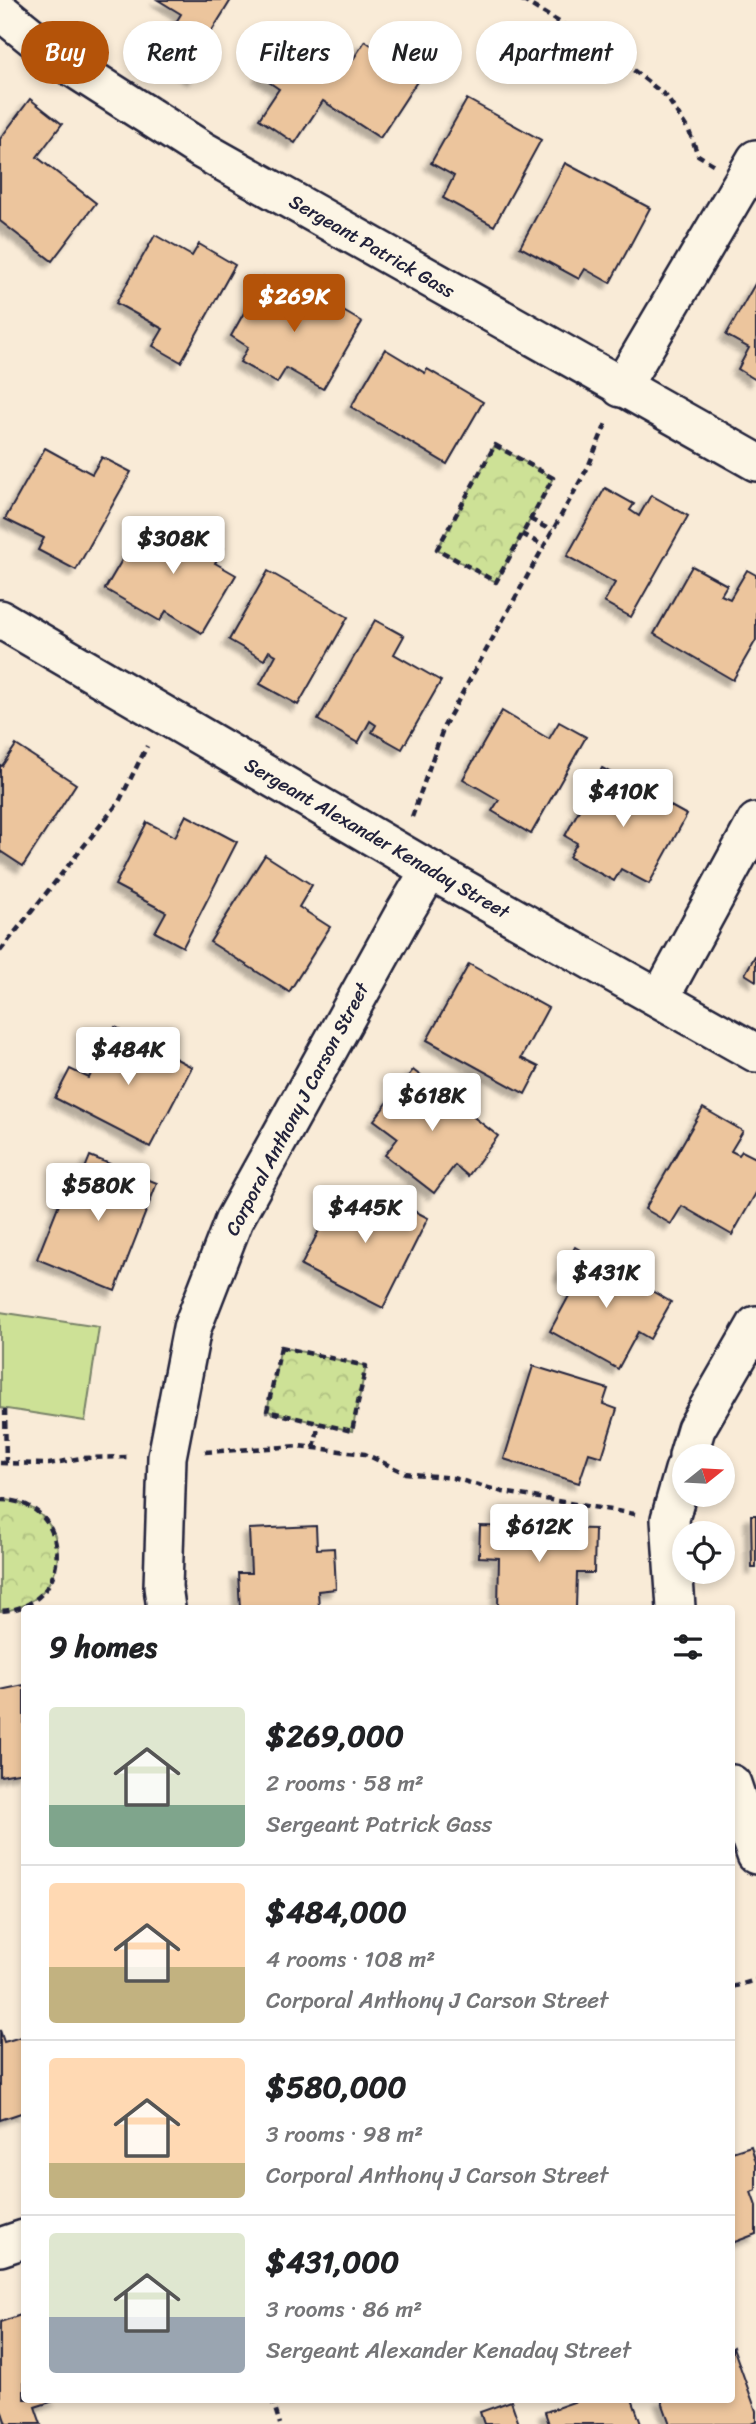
<!DOCTYPE html>
<meta charset="utf-8">
<style>
body{margin:0;font-family:Sriracha,sans-serif;background:#f6f6f6;color:#202124;height:100vh;display:flex;flex-direction:column;font-size:26px;white-space:nowrap}
*{box-sizing:border-box;margin:0}
p{font-size:23px;color:#757577}
.icon{flex:none;width:38px;height:38px;fill:none;stroke:currentColor;stroke-width:2;stroke-linecap:round;stroke-linejoin:round}
.map{position:relative;flex:1;overflow:hidden}
.drawer{position:absolute;left:21px;top:1605px;width:714px;height:798px;display:flex;flex-direction:column;background:#fff;border-radius:7px;box-shadow:0 4px 10px #0003}
.drawer>*{flex:none}
.guide{position:absolute;left:21px;top:21px;width:714px;height:63px;display:flex;gap:14px}
.needle{width:46px;rotate:72deg}
.fabs{position:absolute;left:672px;top:1444px;display:grid;gap:14px}
.fabs a{display:grid;place-items:center;width:63px;height:63px;border-radius:50%;background:#fff;box-shadow:0 4px 10px #0003;font-size:35px}
.price{position:absolute;translate:-50% -60px;padding:0 16px;border-radius:7px;background:#fff;color:#222;font-size:23px;line-height:46px;filter:drop-shadow(0 2px 4px #0008)}
.price::after{content:'';position:absolute;left:50%;top:42px;width:21px;height:16px;margin-left:-10px;background:inherit;clip-path:polygon(0 0,100% 0,50% 100%)}
.price.on{background:#b45309;color:#fff}
ul{padding:0;list-style:none}
li{display:flex;align-items:center;gap:21px;height:175px;padding:0 28px}
li+li{border-top:2px solid #e0e0e0}
li span{display:grid;place-items:center;flex:none;width:196px;height:140px;border-radius:7px;color:#555}
li>.icon{margin-inline-start:auto}
span .icon{width:84px;height:84px;fill:#fffc;stroke-width:1}
li b{font-size:30px}
h2{display:flex;justify-content:space-between;align-items:center;height:84px;padding:0 28px;font-size:30px}
.pill{padding:0 24px;border-radius:32px;background:#fff;box-shadow:0 4px 10px #0003;font-size:24px;line-height:63px}
.pill.on{background:#b45309;color:#fff}
.map>svg:first-child{display:block}
</style>
<div class="map">
<svg width="756" height="2424" viewBox="0 0 756 2424">
<defs>
<pattern id="park-crowns" width="20" height="18" patternUnits="userSpaceOnUse" patternTransform="scale(1.75)"><rect width="20" height="18" fill="#cde196"/><path d="M2 6a3 3 0 1 1 6 0M12 15a3 3 0 1 1 6 0" fill="none" stroke="#b0c182"/></pattern>
<filter id="shadow"><feDropShadow dx="-6" dy="6" stdDeviation="2" flood-color="#0004"/></filter>
</defs>
<rect width="100%" height="100%" fill="#f9ebd7"/>
<filter id="ink" filterUnits="userSpaceOnUse"><feTurbulence type="fractalNoise" baseFrequency=".0143" numOctaves="2"/><feDisplacementMap in="SourceGraphic" scale="14" xChannelSelector="R" yChannelSelector="G"/><feConvolveMatrix kernelMatrix="1 2 1 2 8 2 1 2 1" color-interpolation-filters="sRGB"/></filter>
<g filter="url(#ink)">
<g fill="url(#park-crowns)" stroke="#788268" stroke-width="2">
<path d="M495 445 553 478 496 582 437 549Z"/>
<path d="M281 1347 366 1366 352 1431 267 1411Z"/>
<path d="M2 1499C13 1501 24 1503 33 1509 81 1541 54 1609 0 1611V1500Z"/>
</g>
<path fill="#cde196" stroke="#788268" stroke-width="2" d="M0 1312 99 1327 85 1421 0 1408Z"/>
<g fill="#ecc59d" stroke="#22223b" stroke-width="2" filter="url(#shadow)">
<path d="M158 0H231L208 37 216 42 193 78 156 55 181 14Z"/>
<path d="M284 38 308 53 318 38 352 61 365 41 420 77 380 138 323 101 295 143 259 119 279 89 260 76Z"/>
<path d="M30 99 62 124 37 157 96 203 52 261 0 221V139Z"/>
<path d="M467 99 541 140 494 226 443 198 454 176 431 163Z"/>
<path d="M565 163 650 208 610 283 585 269 579 279 520 247Z"/>
<path d="M155 235 192 256 199 244 235 265 181 362 153 346 163 329 116 303Z"/>
<path d="M264 277 300 299 306 289 362 322 323 389 286 368 277 383 240 362 248 347 231 336Z"/>
<path d="M756 282V380L738 369 749 348 726 335Z"/>
<path d="M385 349 425 373 427 369 483 402 447 464 351 407Z"/>
<path d="M45 448 92 474 102 457 131 472 76 570 38 550 44 538 5 519Z"/>
<path d="M605 488 634 504 630 510 639 516 651 495 688 516 631 617 604 602 615 583 567 556Z"/>
<path d="M145 521 177 541 186 526 224 548 215 563 236 575 202 633 166 611 160 621 105 589Z"/>
<path d="M692 566 727 585 721 595 730 599 747 570 756 575V640L733 680 654 634Z"/>
<path d="M268 571 348 617 298 705 260 684 276 655 269 651 264 660 229 640Z"/>
<path d="M375 620 404 636 394 654 441 681 402 749 372 732 376 725 370 721 358 743 318 720Z"/>
<path d="M502 711 549 739 559 722 586 737 531 834 492 811 499 800 463 779Z"/>
<path d="M16 745 76 784 23 866 0 851V765L2 766Z"/>
<path d="M602 768 687 815 649 884 621 869 614 881 569 857 577 843 565 836Z"/>
<path d="M186 815 237 842 183 947 155 932 166 912 115 885 147 822 175 837Z"/>
<path d="M265 855 312 885 299 907 330 927 289 992 210 942Z"/>
<path d="M756 954V981L745 974Z"/>
<path d="M469 964 548 1008 521 1058 539 1067 525 1094 427 1040Z"/>
<path d="M115 1027 192 1067 150 1147 55 1098 70 1069 89 1078Z"/>
<path d="M413 1070 498 1136 468 1176 455 1165 434 1193 385 1155 398 1138 374 1120Z"/>
<path d="M703 1108 743 1131 731 1151 739 1155 742 1151 756 1158V1193L732 1235 682 1206 671 1224 645 1209Z"/>
<path d="M90 1156 157 1183 115 1291 37 1259 70 1176 80 1181Z"/>
<path d="M372 1189 428 1218 383 1308 301 1266 337 1195 363 1207Z"/>
<path d="M575 1247 671 1302 650 1339 638 1332 618 1369 550 1331 576 1283 560 1274Z"/>
<path d="M533 1366 608 1389 603 1404 617 1409 602 1457 589 1453 579 1483 504 1459Z"/>
<path d="M751 1515H756V1568H752Z"/>
<path d="M316 1526 317 1549 334 1548 336 1589 318 1591 319 1608H240L238 1573H251L249 1529Z"/>
<path d="M480 1526 595 1529 594 1573H577L576 1608H498L499 1558 479 1557Z"/>
<path d="M24 1685V1772L0 1776V1690Z"/>
<path d="M0 2030 4 2042 24 2036V2112L0 2120Z"/>
<path d="M751 2146 756 2162V2190L751 2192 756 2206V2234L732 2243V2152Z"/>
<path d="M24 2314V2399H60L35 2407 41 2424H6L0 2406V2322Z"/>
<path d="M733 2347 756 2411V2422L751 2424H670L661 2399H732V2348Z"/>
<path d="M582 2399H632L641 2424H549L545 2412Z"/>
<path d="M511 2401 519 2424H484L480 2412Z"/>
</g>
<g fill="none" stroke-linecap="round" stroke-linejoin="round">
<defs>
<g id="minor">
<path d="M0 11 58 58 202 150 756 462"/>
<path d="M621 388 756 159"/>
<path d="M0 619 430 870 756 1053"/>
<path d="M660 998 756 822"/>
<path d="M688 1456 696 1429 756 1325"/>
<path d="M166 1608 163 1587 167 1457 192 1328 234 1220 403 915 430 870"/>
<path d="M676 1608 670 1519 684 1470"/>
<path d="M732 1784 756 1855"/>
<path d="M0 2247 24 2239"/>
</g>
</defs>
<use href="#minor" stroke="#22223b" stroke-width="42"/>
<g stroke="#22223b" stroke-width="4.5" stroke-dasharray="7 5" stroke-linecap="butt">
<path d="M522 0 613 54 666 96 689 131 698 155 713 164"/>
<path d="M495 445 553 478 496 582 437 549Z"/>
<path d="M530 519 552 531"/>
<path d="M522 534 544 546"/>
<path d="M412 817 444 726 588 467 607 421"/>
<path d="M0 951 119 802 147 746"/>
<path d="M281 1347 366 1366 352 1431 267 1411Z"/>
<path d="M5 1409 6 1463"/>
<path d="M314 1448 319 1423"/>
<path d="M205 1452 299 1446 365 1454 405 1473 453 1478 503 1492 635 1514"/>
<path d="M0 1463 49 1464 81 1458 130 1457"/>
<path d="M0 1500C73 1498 78 1608 0 1611"/>
<path d="M732 1987 756 1980"/>
<path d="M272 2399 280 2424"/>
</g>
<use href="#minor" stroke="#fcf5e5" stroke-width="37"/>
</g>
</g>
<g text-anchor="middle" dominant-baseline="central" stroke-width="5" stroke-linejoin="round" paint-order="stroke">
<g font-size="19" fill="#22223b" stroke="#fcf5e5">
<text transform="translate(372 246) rotate(30)">Sergeant Patrick Gass</text>
<text transform="translate(377 838) rotate(30)">Sergeant Alexander Kenaday Street</text>
<text transform="translate(297 1109) rotate(-62)">Corporal Anthony J Carson Street</text>
</g>
</g>
</svg>
<div class="fabs">
<a><svg class="needle" viewBox="-14 -14 28 28"><path d="M0-13l5 13h-10z" fill="#e53935"/><path d="M0 13l5-13h-10z" fill="#757577"/></svg></a>
<a><svg class="icon" aria-label="locate" viewBox="0 0 24 24"><circle cx="12" cy="12" r="6"/><path d="M12 2v4M12 18v4M2 12h4M18 12h4"/></svg></a>
</div>
<b class="price on" style="left:294px;top:334px">$269K</b>
<b class="price" style="left:173px;top:576px">$308K</b>
<b class="price" style="left:623px;top:829px">$410K</b>
<b class="price" style="left:128px;top:1087px">$484K</b>
<b class="price" style="left:432px;top:1133px">$618K</b>
<b class="price" style="left:98px;top:1223px">$580K</b>
<b class="price" style="left:365px;top:1245px">$445K</b>
<b class="price" style="left:606px;top:1310px">$431K</b>
<b class="price" style="left:539px;top:1564px">$612K</b>
<div class="guide">
<a class="pill on">Buy</a>
<a class="pill">Rent</a>
<a class="pill">Filters</a>
<a class="pill">New</a>
<a class="pill">Apartment</a>
</div>
<section class="drawer">
<h2>9 homes<svg class="icon" aria-label="filters" viewBox="0 0 24 24"><path d="M4 7h16M4 17h16"/><circle cx="9" cy="7" r="2"/><circle cx="15" cy="17" r="2"/></svg></h2>
<ul>
<li><span style="background:linear-gradient(#dfe7d0 70%,#7fa58c 0)"><svg class="icon" aria-label="home" viewBox="0 0 24 24"><path d="M3 11l9-7 9 7M6 9v11h12V9"/></svg></span><div><b>$269,000</b><p>2 rooms · 58 m²</p><p>Sergeant Patrick Gass</p></div></li>
<li><span style="background:linear-gradient(#ffd9b3 60%,#c2b280 0)"><svg class="icon" aria-label="home" viewBox="0 0 24 24"><path d="M3 11l9-7 9 7M6 9v11h12V9"/></svg></span><div><b>$484,000</b><p>4 rooms · 108 m²</p><p>Corporal Anthony J Carson Street</p></div></li>
<li><span style="background:linear-gradient(#ffd9b3 75%,#c2b280 0)"><svg class="icon" aria-label="home" viewBox="0 0 24 24"><path d="M3 11l9-7 9 7M6 9v11h12V9"/></svg></span><div><b>$580,000</b><p>3 rooms · 98 m²</p><p>Corporal Anthony J Carson Street</p></div></li>
<li><span style="background:linear-gradient(#dfe7d0 60%,#9aa5b1 0)"><svg class="icon" aria-label="home" viewBox="0 0 24 24"><path d="M3 11l9-7 9 7M6 9v11h12V9"/></svg></span><div><b>$431,000</b><p>3 rooms · 86 m²</p><p>Sergeant Alexander Kenaday Street</p></div></li>
</ul>
</section>
</div>
